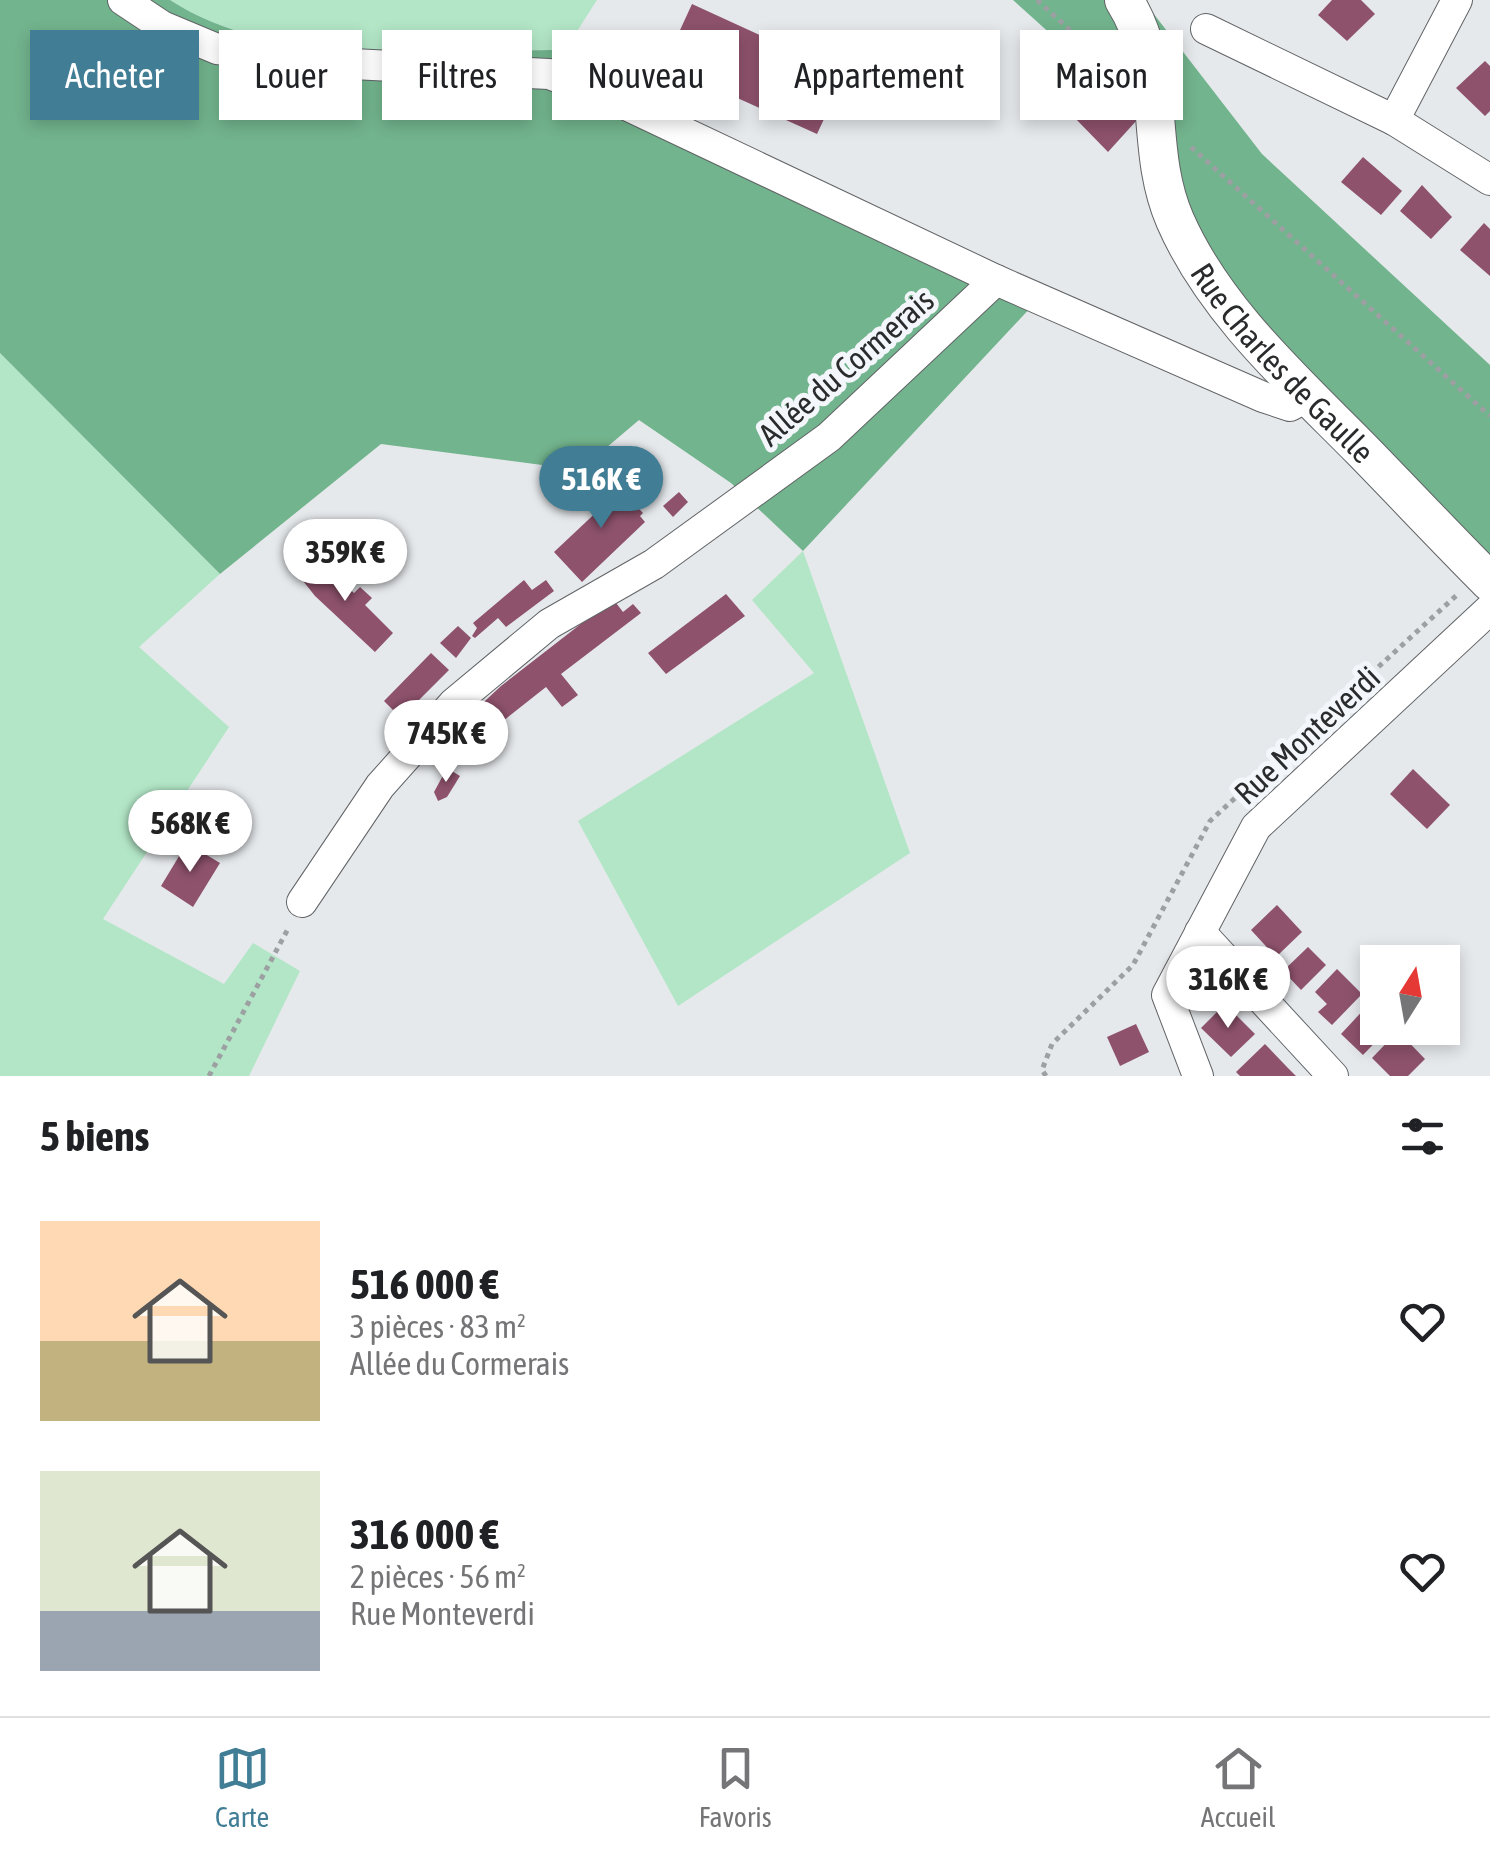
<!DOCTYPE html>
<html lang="fr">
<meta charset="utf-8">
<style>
body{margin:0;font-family:"Asap Condensed",sans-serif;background:#f6f6f6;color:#202124;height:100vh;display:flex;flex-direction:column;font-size:38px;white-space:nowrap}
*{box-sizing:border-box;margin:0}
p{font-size:32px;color:#757577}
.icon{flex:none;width:55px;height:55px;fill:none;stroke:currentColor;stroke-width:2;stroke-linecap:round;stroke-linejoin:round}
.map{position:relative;height:1076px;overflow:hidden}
.sheet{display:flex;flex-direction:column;background:#fff;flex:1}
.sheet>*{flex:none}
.banner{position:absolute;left:30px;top:30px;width:1430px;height:90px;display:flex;gap:20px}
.needle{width:65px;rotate:11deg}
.tools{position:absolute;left:1360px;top:945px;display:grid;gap:20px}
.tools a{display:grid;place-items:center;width:100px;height:100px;border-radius:0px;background:#fff;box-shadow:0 5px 15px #0003;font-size:50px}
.price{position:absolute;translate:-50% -85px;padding:0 22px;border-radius:35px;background:#fff;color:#222;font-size:32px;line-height:65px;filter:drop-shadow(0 2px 5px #0008)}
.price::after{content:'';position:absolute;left:50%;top:60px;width:30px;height:22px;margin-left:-15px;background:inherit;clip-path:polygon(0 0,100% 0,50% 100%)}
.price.active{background:#417e95;color:#fff}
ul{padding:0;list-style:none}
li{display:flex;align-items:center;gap:30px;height:250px;padding:0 40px}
li span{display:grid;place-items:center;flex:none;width:280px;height:200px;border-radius:0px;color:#555}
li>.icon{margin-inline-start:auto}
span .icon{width:120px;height:120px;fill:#fffc;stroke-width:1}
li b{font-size:42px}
h2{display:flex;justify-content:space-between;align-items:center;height:120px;padding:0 40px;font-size:42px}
.chip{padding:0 35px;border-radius:0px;background:#fff;box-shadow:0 5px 15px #0003;font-size:35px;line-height:90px}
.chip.active{background:#417e95;color:#fff}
.dock{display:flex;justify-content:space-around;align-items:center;height:140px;border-top:2px solid #e0e0e0;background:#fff;font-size:28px;color:#757577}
.dock a{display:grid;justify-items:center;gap:5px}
.dock .active{color:#417e95}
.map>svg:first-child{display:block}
</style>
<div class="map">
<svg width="1490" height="1076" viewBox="0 0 1490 1076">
<rect width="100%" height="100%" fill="#e6e9ec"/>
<g fill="#b2e6c6">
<path d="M170 0H597L565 50C442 50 277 70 170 0Z"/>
<path d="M0 353 220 574 139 647 229 727 103 919 224 984 253 943 300 971 249 1076H0Z"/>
<path d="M803 551 910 853 678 1006 578 821 814 673 752 600Z"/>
</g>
<g fill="#72b48d">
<path d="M0 0H170C277 70 442 50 565 50V93L1033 305 803 551 731 483 639 420 580 470 381 444 220 574 0 353Z"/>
<path d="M1013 0H1143L1262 154 1490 365V562L1229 284 1194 230 1175 146Z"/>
</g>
<g fill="#8e526c">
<path d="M1332 0H1361L1375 14 1347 41 1318 15Z"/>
<path d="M692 4 845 74 817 134 664 65Z"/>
<path d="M1485 61 1490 66V111L1485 116 1456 88Z"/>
<path d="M1094 92 1115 110 1119 105 1137 120 1108 152 1072 115Z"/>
<path d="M1363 157 1402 191 1381 215 1341 182Z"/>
<path d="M1422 185 1452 217 1431 239 1400 211Z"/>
<path d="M1484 223 1490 229V276L1460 250Z"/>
<path d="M609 477 643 513 640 516 645 522 582 582 554 552 604 505 592 493Z"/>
<path d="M679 492 688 502 673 517 663 506Z"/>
<path d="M312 556 354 593 360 587 372 598 365 605 393 633 375 652 315 596 296 572Z"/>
<path d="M524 580 532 590 546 580 554 591 506 627 498 618 475 638 472 636 477 628 473 623Z"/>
<path d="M726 594 745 616 666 674 648 653Z"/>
<path d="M613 599 623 612 633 604 641 613 561 674 578 695 562 707 546 687 456 758 442 741 501 686Z"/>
<path d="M458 626 471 638 456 658 440 643Z"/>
<path d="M431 653 449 670 411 708 405 703 395 712 384 701Z"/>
<path d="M447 768 460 776 447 797 438 801 434 792Z"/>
<path d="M1413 769 1450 805 1427 829 1390 794Z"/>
<path d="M187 843 220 863 193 907 161 886Z"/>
<path d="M1277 905 1302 932 1276 957 1251 930Z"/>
<path d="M1308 947 1326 965 1301 990 1283 971Z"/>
<path d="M1337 969 1362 994 1332 1025 1318 1012 1327 1004 1315 992Z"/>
<path d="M1225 1004 1255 1034 1231 1057 1201 1028Z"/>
<path d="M1368 1005 1378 1013V1028H1389L1363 1055 1341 1034Z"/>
<path d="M1136 1024 1149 1052 1120 1066 1107 1037Z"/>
<path d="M1398 1031 1425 1059 1408 1076H1390L1372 1058Z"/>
<path d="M1265 1044 1286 1066 1296 1076H1240L1236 1072Z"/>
</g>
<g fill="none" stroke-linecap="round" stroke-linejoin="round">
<defs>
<g id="minor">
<path d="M123 0 162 26 217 49 353 64 549 74 603 94 996 280 1263 397 1290 406 1308 396"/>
<path d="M1206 29 1394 120 1490 180"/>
<path d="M1394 120 1457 0"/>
<path d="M302 902 380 786 454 703 549 624 654 564 829 437 996 280"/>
<path d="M1200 932 1333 1076"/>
<path d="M1198 1076 1167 995 1256 827 1490 609"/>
</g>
<g id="tertiary">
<path id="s1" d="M1124 0C1169 71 1143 146 1175 220 1214 310 1295 382 1362 450 1405 494 1447 539 1490 582"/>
</g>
</defs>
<use href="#minor" stroke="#616466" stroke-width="32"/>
<use href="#tertiary" stroke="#616466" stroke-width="40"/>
<g stroke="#9da0a2" stroke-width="5" stroke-dasharray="5 5" stroke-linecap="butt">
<path d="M1037 0 1116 72"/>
<path d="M1191 147 1490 416"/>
<path d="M209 1076 289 927"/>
<path d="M1046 1076 1042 1070 1052 1044 1133 965 1210 821 1458 594"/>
</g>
<use href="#minor" stroke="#fff" stroke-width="30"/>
<use href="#tertiary" stroke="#fff" stroke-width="38"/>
</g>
<g text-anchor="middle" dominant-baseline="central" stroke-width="10" stroke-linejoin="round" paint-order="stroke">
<g font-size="32" fill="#2a2b2c" stroke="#f3f6fa">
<text stroke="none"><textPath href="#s1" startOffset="408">Rue Charles de Gaulle</textPath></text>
<text transform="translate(846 367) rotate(-41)">Allée du Cormerais</text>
<text transform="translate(1307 735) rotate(-43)">Rue Monteverdi</text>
</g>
</g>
</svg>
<div class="tools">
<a><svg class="needle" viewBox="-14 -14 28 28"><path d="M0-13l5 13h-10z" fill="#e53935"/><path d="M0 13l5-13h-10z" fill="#757577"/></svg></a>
</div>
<b class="price active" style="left:601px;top:531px">516K €</b>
<b class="price" style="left:345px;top:604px">359K €</b>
<b class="price" style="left:446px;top:785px">745K €</b>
<b class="price" style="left:190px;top:875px">568K €</b>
<b class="price" style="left:1228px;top:1031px">316K €</b>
<div class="banner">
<a class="chip active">Acheter</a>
<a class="chip">Louer</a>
<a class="chip">Filtres</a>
<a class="chip">Nouveau</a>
<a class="chip">Appartement</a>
<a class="chip">Maison</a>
</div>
</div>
<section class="sheet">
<h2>5 biens<svg class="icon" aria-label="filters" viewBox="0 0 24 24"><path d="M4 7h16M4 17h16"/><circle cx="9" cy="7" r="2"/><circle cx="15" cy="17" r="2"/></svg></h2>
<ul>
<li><span style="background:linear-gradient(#ffd9b3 60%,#c2b280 0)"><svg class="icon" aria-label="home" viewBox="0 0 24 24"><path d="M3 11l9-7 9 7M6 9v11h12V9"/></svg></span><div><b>516 000 €</b><p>3 pièces · 83 m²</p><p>Allée du Cormerais</p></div><svg class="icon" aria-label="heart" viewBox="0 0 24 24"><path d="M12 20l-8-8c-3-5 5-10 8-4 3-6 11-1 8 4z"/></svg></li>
<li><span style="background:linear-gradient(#dfe7d0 70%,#9aa5b1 0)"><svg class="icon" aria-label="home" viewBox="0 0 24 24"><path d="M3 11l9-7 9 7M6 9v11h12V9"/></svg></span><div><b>316 000 €</b><p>2 pièces · 56 m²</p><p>Rue Monteverdi</p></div><svg class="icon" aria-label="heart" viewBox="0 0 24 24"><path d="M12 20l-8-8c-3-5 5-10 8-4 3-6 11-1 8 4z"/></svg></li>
</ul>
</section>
<nav class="dock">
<a class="active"><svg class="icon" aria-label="map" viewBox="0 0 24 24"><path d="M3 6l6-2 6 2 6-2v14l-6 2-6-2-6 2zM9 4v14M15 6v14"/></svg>Carte</a>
<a><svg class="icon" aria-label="saved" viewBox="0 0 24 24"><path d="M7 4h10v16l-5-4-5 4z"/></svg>Favoris</a>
<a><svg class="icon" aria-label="home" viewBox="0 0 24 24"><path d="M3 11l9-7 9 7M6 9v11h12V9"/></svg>Accueil</a>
</nav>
